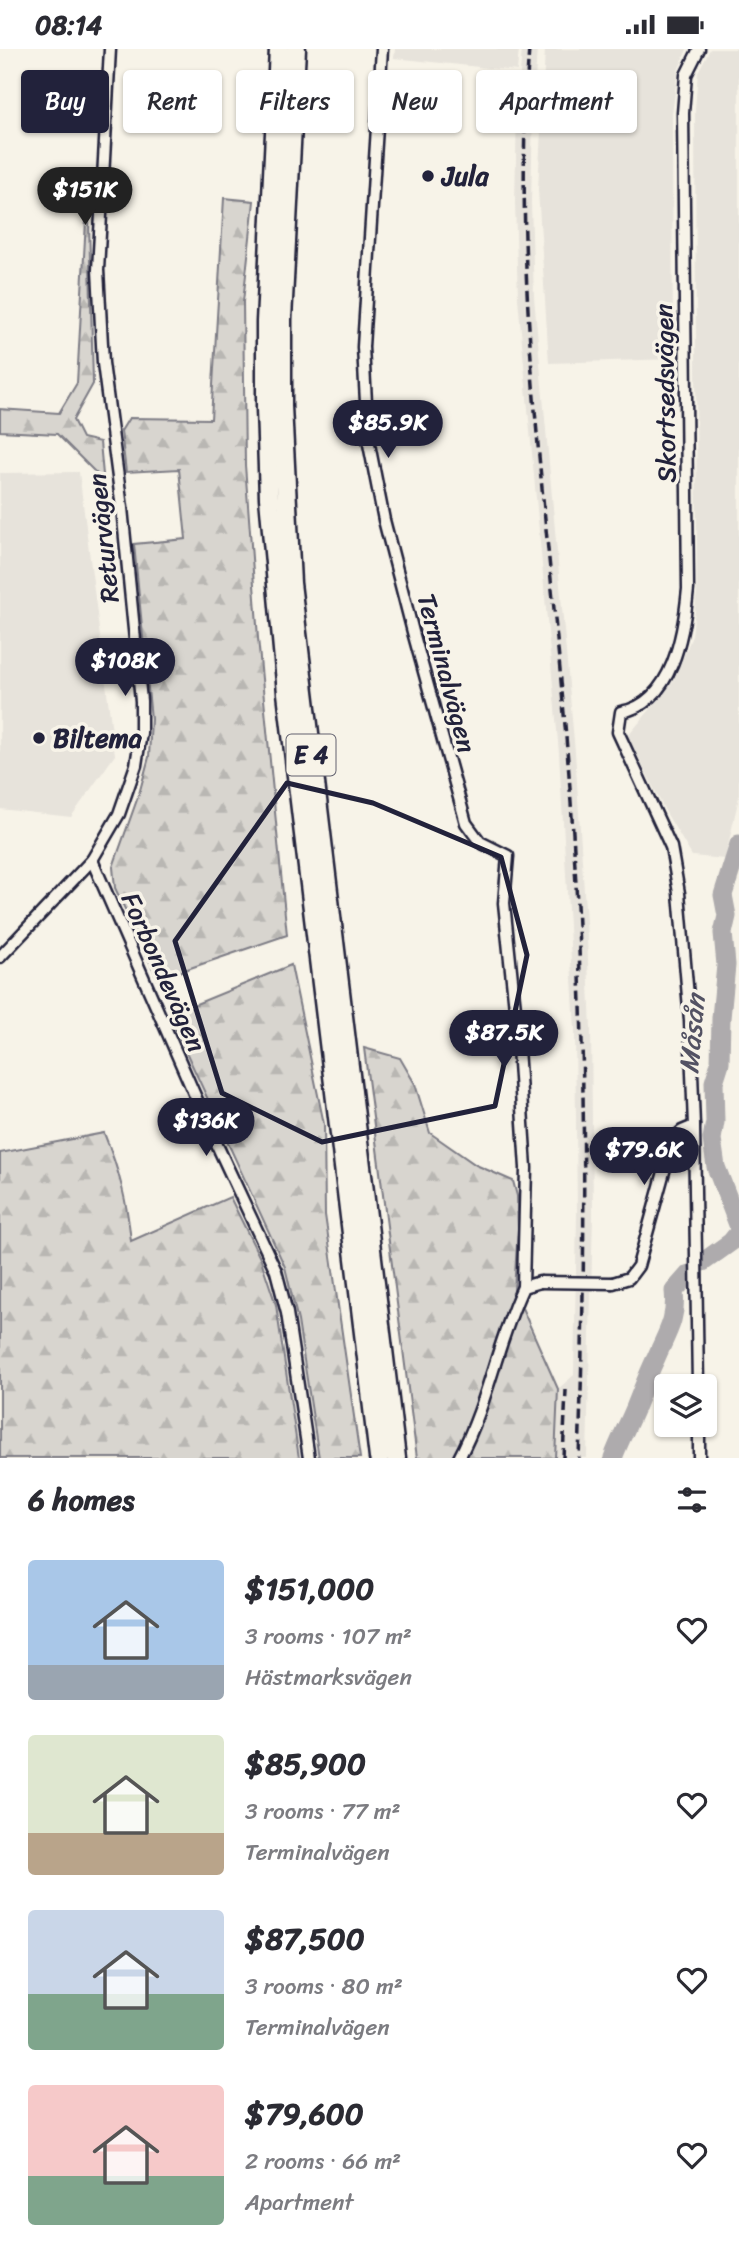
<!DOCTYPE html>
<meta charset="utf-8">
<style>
body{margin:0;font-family:Sriracha,sans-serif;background:#f7f7f7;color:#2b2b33;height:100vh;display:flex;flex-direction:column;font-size:26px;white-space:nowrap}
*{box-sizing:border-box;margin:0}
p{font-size:23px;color:#7c7c81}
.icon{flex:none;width:38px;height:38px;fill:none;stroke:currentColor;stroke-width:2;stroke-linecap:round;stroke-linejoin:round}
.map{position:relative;height:1409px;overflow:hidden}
.details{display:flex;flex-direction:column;background:#fff;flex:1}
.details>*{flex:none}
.banner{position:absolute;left:21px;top:21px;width:698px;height:63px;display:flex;gap:14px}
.buttons{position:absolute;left:654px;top:1325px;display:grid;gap:14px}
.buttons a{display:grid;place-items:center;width:63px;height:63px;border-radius:7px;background:#fff;box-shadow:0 2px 5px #0004;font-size:35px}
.price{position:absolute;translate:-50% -60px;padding:0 16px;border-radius:24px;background:#22223b;color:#fff;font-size:23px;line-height:46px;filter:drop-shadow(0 2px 4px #0008)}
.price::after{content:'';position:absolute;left:50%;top:42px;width:21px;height:16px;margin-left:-10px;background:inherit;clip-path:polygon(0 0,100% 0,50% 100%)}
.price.selected{background:#222;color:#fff}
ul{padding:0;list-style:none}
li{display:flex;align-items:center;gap:21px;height:175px;padding:0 28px}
li span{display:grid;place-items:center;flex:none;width:196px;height:140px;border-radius:7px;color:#555}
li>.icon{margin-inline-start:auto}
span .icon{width:84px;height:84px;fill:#fffc;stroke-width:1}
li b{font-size:30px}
h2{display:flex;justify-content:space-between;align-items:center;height:84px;padding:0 28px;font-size:30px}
.tag{padding:0 24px;border-radius:7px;background:#fff;box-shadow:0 2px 5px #0004;font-size:24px;line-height:63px}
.tag.selected{background:#22223b;color:#fff}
.status{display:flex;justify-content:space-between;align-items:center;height:49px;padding:0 35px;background:#fff;direction:ltr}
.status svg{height:19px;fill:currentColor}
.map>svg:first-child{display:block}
</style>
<div class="status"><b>08:14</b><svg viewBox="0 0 49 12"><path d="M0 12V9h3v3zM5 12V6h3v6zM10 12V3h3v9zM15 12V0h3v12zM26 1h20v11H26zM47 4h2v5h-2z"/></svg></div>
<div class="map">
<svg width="739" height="1409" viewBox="0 0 739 1409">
<defs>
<pattern id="forest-firs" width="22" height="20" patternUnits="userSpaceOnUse" patternTransform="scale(1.75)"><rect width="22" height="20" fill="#d8d5cf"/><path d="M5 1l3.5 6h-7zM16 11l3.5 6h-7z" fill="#b9b7b3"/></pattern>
</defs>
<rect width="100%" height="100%" fill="#f7f3e8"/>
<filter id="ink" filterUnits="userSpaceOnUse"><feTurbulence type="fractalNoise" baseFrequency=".0143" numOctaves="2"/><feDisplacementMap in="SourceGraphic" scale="14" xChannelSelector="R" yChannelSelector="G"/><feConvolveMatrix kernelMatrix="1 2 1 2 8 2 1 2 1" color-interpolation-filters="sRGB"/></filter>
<g filter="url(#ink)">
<g fill="#e7e3db">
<path d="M395 0H519L517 22 394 9Z"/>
<path d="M522 0H537L533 62 531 154 534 248 575 703 587 889 591 980 593 1165 587 1409H555L558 1340 574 1326 577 1165 575 981 559 704 518 249 515 154 517 61Z"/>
<path d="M545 0H687L678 22 672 65 673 310 549 314 538 141Z"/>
<path d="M710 0H739V748L725 810 692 807 665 762 628 687 673 633 692 587 697 541 695 60 698 23Z"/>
<path d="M79 423 115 706 71 768 0 760V424Z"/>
</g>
<g fill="url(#forest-firs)" stroke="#7d7c85" stroke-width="2">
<path d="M224 149 254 152 243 253 245 416 258 589 287 886 158 930 115 839 113 818 139 745 149 708 151 670 134 495 186 490 179 420 126 423 121 382 129 369 211 370Z"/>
<path d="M86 171H89L93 335 73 371 82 389 100 393 103 426H98L57 385 0 382V360L59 364 77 334Z"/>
<path d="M291 916 324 1075 325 1166 360 1409H319L298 1272 285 1218 169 966Z"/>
<path d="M364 999 400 1009 415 1035 430 1084 476 1116 513 1132 517 1147 518 1180 514 1241 558 1340 555 1409H417Z"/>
<path d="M104 1084C119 1121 127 1152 131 1192L230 1148 261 1211 276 1256 299 1409H0V1104Z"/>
</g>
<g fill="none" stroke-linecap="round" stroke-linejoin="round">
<g stroke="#aeabad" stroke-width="19">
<path d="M739 795 723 846 727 867 723 884 726 916 721 969 720 1014 714 1033 715 1073 712 1090 716 1118 739 1178"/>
<path d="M703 1213 731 1193 739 1183"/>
<path d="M613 1409C619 1392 628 1376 635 1359 642 1342 648 1325 656 1309 667 1283 677 1271 674 1242L689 1225"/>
</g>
<defs>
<g id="street">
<path d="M382 0 363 298 368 390 384 471 413 583 466 774 480 793 508 807 504 854 516 969 526 1119 523 1238"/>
<path d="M92 811 210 1081 276 1222 287 1264 309 1409"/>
<path d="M0 908 92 811 119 765 136 716 141 684V652L122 459 103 314 98 221 110 0"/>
<path d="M613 1234 629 1229 638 1217 673 1090 682 1082 694 1077"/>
<path d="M698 1337 694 1077 690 971 679 844 671 798 618 683 621 663C673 654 684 583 688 540L683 64 686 26 699 0"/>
<path d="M699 1376V1409"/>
<path d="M459 1409C488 1355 497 1293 523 1238L540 1233"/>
</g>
<g id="highway">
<path d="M279 0 266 273V359L269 449 287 644 379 1409"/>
<path d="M296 0 282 270V357L291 534 396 1409"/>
</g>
</defs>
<use href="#street" stroke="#22223b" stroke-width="15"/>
<use href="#highway" stroke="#22223b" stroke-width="23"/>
<use href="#street" stroke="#f7f3e8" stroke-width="10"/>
<use href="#highway" stroke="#f7f3e8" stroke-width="18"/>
<g stroke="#22223b" stroke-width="3.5" stroke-dasharray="10 5" stroke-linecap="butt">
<path d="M529 0C511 234 548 467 567 700 586 936 587 1172 579 1409"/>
<path d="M563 1409 566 1341"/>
</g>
<defs>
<path id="street-bridge" d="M540 1233 613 1234"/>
</defs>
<use href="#street-bridge" stroke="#22223b" stroke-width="15" stroke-linecap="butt"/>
<use href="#street-bridge" stroke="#f7f3e8" stroke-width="10"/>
</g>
</g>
<path fill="none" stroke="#22223b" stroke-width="5" stroke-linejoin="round" d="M287 734 373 754 501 808 527 906 495 1057 322 1093 222 1044 175 892Z"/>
<g fill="#22223b" stroke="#f7f3e8" stroke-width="2.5">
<circle cx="428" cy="127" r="7"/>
<circle cx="39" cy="689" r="7"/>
</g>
<g text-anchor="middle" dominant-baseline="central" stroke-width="7" stroke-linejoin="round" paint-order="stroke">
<rect fill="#f7f3e8" stroke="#62616f" stroke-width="2" x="286.5" y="685.5" width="49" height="41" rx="5"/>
<g font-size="24" font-weight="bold" fill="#22223b">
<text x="311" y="706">E 4</text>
</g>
<g font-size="26" font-weight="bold" fill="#22223b" stroke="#f7f3e8" text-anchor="start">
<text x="442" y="127">Jula</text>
<text x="53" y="689">Biltema</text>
</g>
<g font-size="26" fill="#22223b" stroke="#f7f3e8">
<text transform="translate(665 344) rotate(-91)">Skortsedsvägen</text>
<text transform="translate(103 489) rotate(-96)">Returvägen</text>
<text transform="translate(447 624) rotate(75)">Terminalvägen</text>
<text transform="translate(164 923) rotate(66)">Forbondevägen</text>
</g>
<g font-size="28" font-style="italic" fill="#535263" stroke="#f7f3e8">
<text transform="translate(692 985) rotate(-85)">Måsån</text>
</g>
</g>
</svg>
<div class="buttons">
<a><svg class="icon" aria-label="layers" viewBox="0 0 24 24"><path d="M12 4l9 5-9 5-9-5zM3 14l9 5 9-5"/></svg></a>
</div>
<b class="price selected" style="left:85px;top:178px">$151K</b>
<b class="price" style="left:388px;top:411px">$85.9K</b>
<b class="price" style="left:125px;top:649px">$108K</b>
<b class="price" style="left:504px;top:1021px">$87.5K</b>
<b class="price" style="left:206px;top:1109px">$136K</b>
<b class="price" style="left:644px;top:1138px">$79.6K</b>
<div class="banner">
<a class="tag selected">Buy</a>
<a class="tag">Rent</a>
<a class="tag">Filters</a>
<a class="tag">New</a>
<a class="tag">Apartment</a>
</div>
</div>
<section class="details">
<h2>6 homes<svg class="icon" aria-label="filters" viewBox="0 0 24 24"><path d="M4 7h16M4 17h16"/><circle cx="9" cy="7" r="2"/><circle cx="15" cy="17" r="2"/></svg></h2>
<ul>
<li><span style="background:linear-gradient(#a9c7e8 75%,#9aa5b1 0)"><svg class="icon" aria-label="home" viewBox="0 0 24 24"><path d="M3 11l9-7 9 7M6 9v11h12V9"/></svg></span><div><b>$151,000</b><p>3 rooms · 107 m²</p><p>Hästmarksvägen</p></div><svg class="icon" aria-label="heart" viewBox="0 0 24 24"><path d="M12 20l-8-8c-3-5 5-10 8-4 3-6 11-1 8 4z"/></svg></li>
<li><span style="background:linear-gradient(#dfe7d0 70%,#b9a48a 0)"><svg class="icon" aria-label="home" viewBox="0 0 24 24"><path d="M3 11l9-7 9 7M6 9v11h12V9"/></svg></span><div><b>$85,900</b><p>3 rooms · 77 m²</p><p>Terminalvägen</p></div><svg class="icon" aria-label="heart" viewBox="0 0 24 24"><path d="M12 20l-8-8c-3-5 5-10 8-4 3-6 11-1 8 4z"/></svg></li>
<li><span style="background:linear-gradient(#c9d6e8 60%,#7fa58c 0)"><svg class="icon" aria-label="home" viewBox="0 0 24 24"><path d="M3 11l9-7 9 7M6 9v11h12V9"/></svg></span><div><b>$87,500</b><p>3 rooms · 80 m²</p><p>Terminalvägen</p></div><svg class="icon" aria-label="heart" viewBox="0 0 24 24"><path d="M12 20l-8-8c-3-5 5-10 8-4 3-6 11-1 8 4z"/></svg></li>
<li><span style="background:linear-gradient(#f6c9c9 65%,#7fa58c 0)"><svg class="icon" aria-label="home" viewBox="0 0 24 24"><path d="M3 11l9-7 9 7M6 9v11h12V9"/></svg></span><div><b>$79,600</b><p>2 rooms · 66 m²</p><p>Apartment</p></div><svg class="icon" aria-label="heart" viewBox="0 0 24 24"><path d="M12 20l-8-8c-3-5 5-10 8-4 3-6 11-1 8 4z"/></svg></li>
</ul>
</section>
